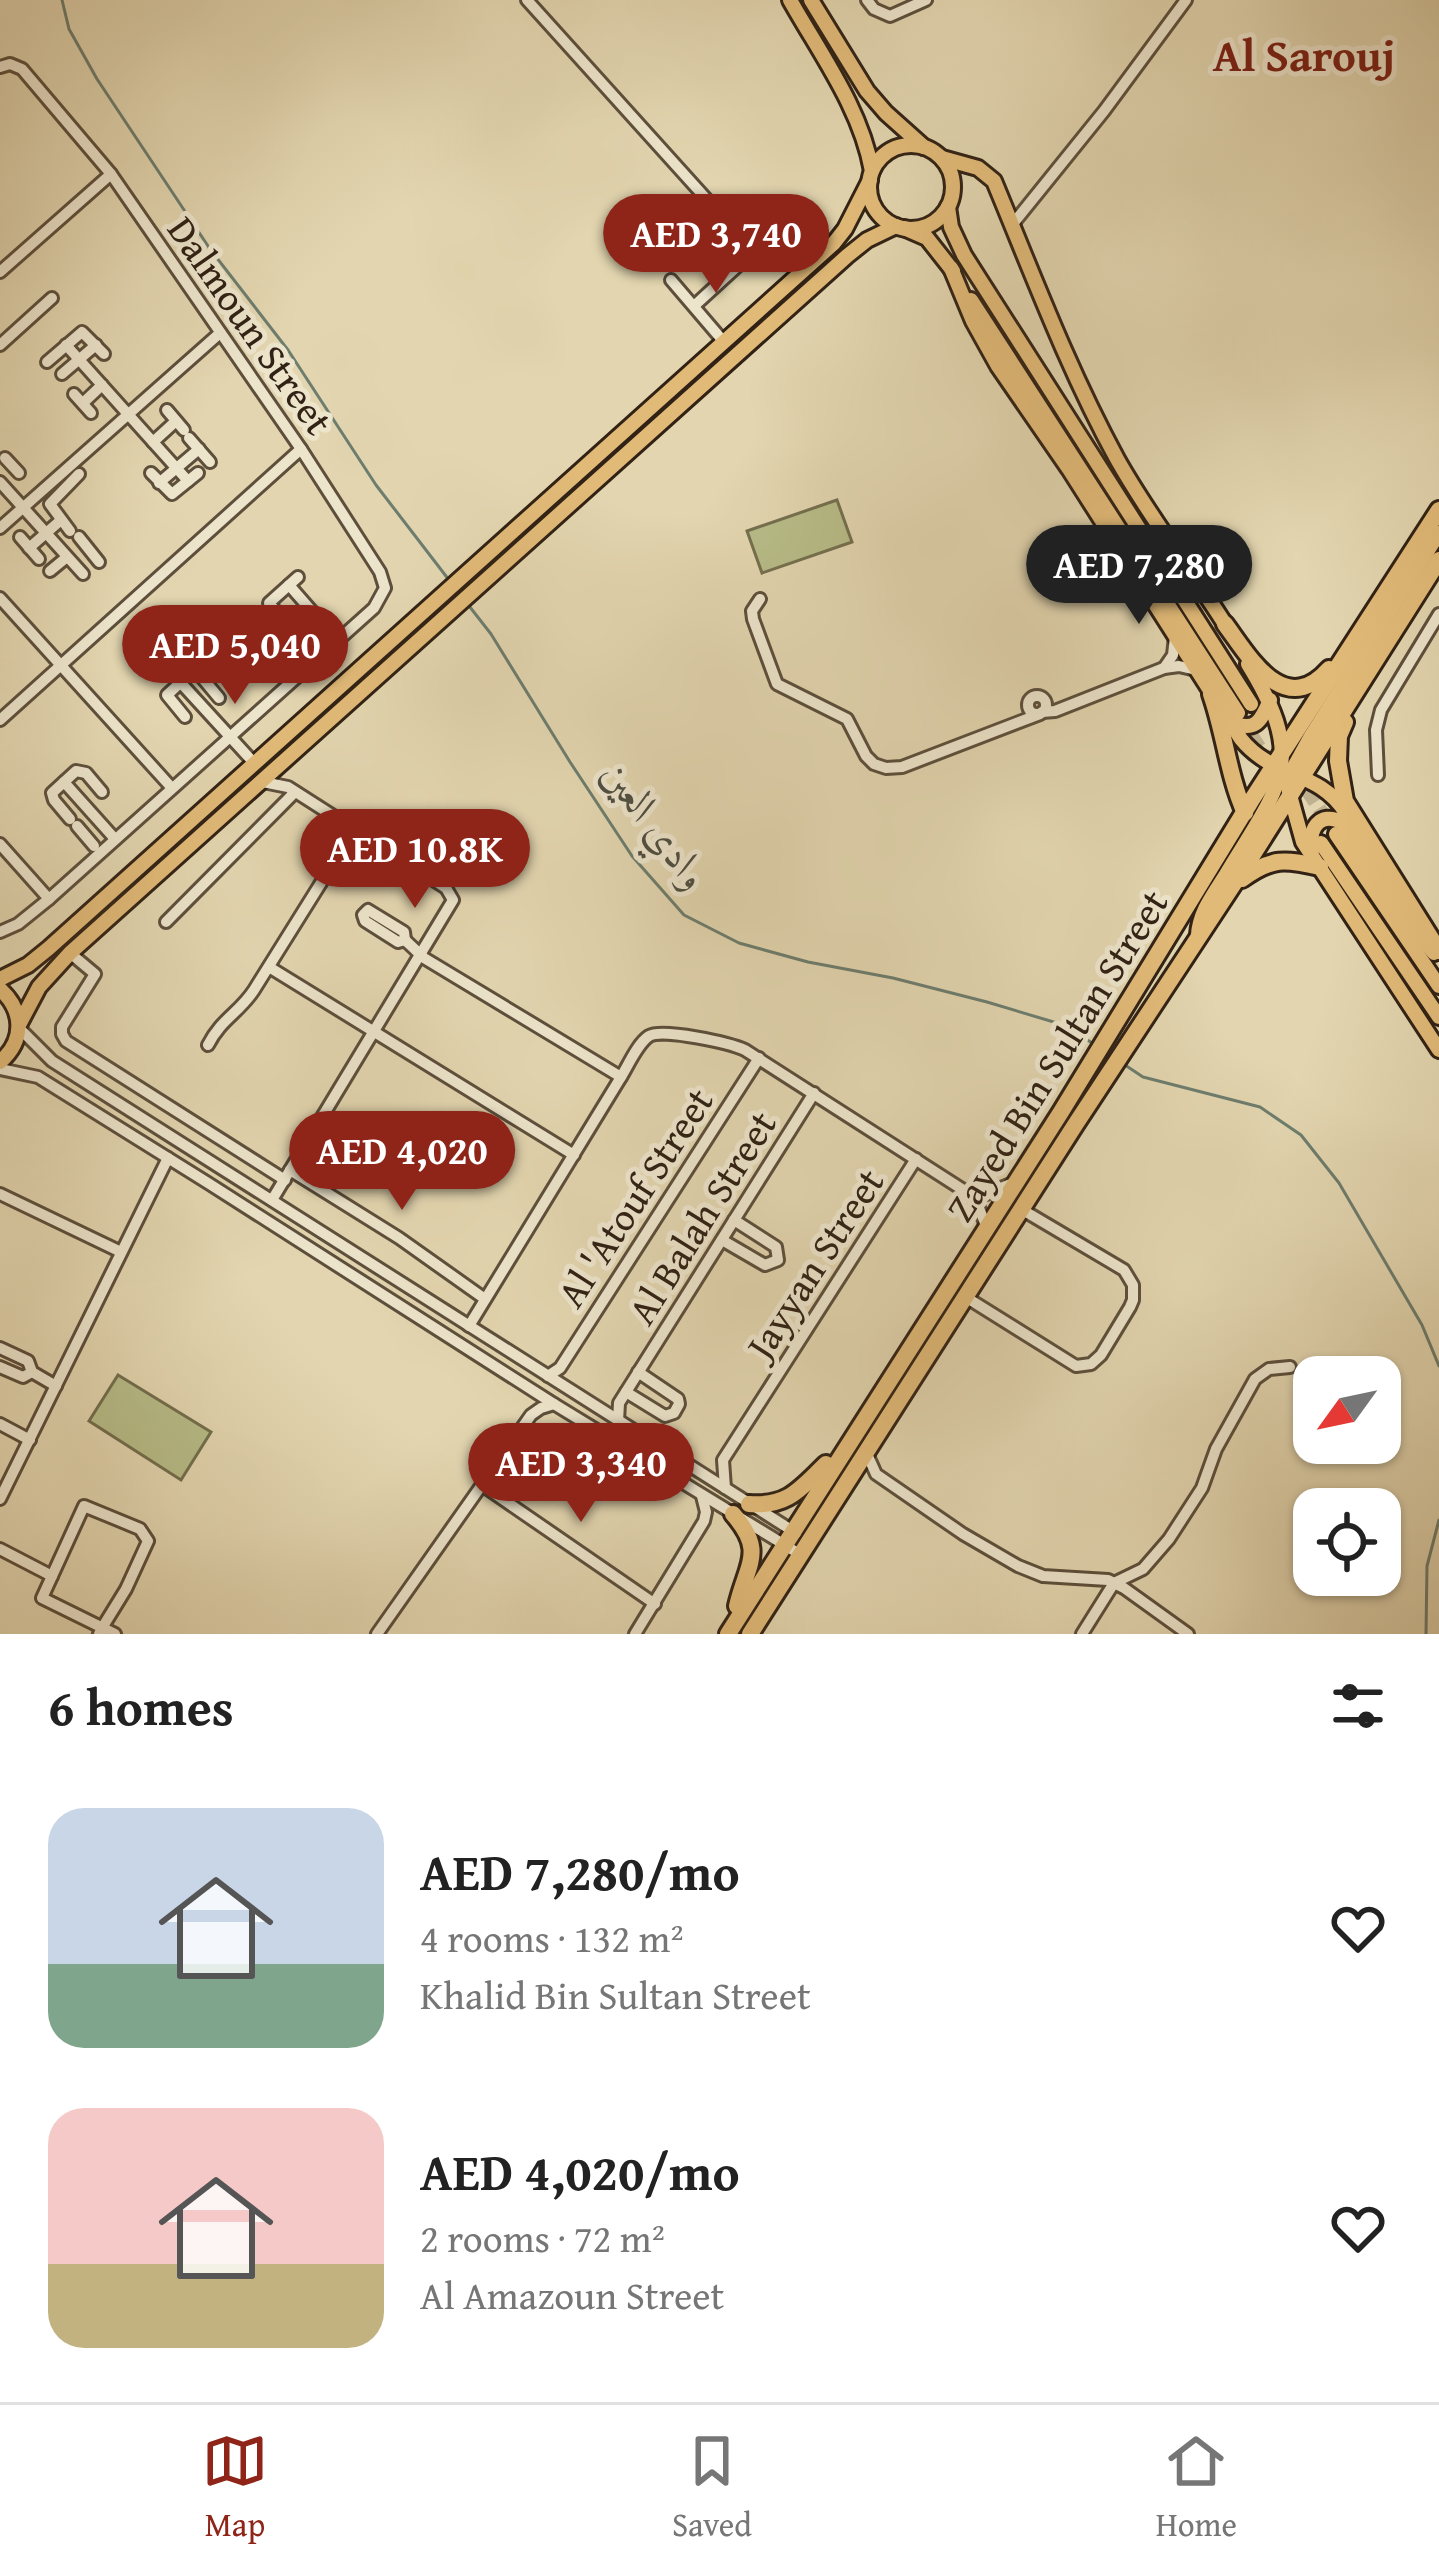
<!DOCTYPE html>
<meta charset="utf-8">
<style>
body{margin:0;font-family:"Gentium Book Plus",Amiri,serif;background:#f2f2f2;color:#222;height:100vh;display:flex;flex-direction:column;font-size:45px;white-space:nowrap}
*{box-sizing:border-box;margin:0}
p{font-size:39px;color:#767676}
.icon{flex:none;width:66px;height:66px;fill:none;stroke:currentColor;stroke-width:2;stroke-linecap:round;stroke-linejoin:round}
.map{position:relative;height:1634px;overflow:hidden}
.side{display:flex;flex-direction:column;background:#fff;flex:1}
.side>*{flex:none}
.needle{width:78px;rotate:237deg}
.controls{position:absolute;left:1293px;top:1356px;display:grid;gap:24px}
.controls a{display:grid;place-items:center;width:108px;height:108px;border-radius:24px;background:#fff;box-shadow:0 3px 9px #0004;font-size:60px}
.price{position:absolute;translate:-50% -102px;padding:0 27px;border-radius:42px;background:#8f2418;color:#fff;font-size:39px;line-height:78px;filter:drop-shadow(0 3px 6px #0008)}
.price::after{content:'';position:absolute;left:50%;top:72px;width:36px;height:27px;margin-left:-18px;background:inherit;clip-path:polygon(0 0,100% 0,50% 100%)}
.price.selected{background:#222;color:#fff}
ul{padding:0;list-style:none}
li{display:flex;align-items:center;gap:36px;height:300px;padding:0 48px}
li span{display:grid;place-items:center;flex:none;width:336px;height:240px;border-radius:36px;color:#555}
li>.icon{margin-inline-start:auto}
span .icon{width:144px;height:144px;fill:#fffc;stroke-width:1}
li b{font-size:51px}
h2{display:flex;justify-content:space-between;align-items:center;height:144px;padding:0 48px;font-size:51px}
.dock{display:flex;justify-content:space-around;align-items:center;height:168px;border-top:3px solid #e0e0e0;background:#fff;font-size:33px;color:#767676}
.dock a{display:grid;justify-items:center;gap:6px}
.dock .selected{color:#8f2418}
.map>svg:first-child{display:block}
</style>
<div class="map">
<svg width="1439" height="1634" viewBox="0 0 1439 1634">
<rect width="100%" height="100%" fill="#e2d5af"/>
<filter id="stains"><feTurbulence type="fractalNoise" baseFrequency=".00167" numOctaves="4"/><feColorMatrix values="0 0 0 0 .2 0 0 0 0 .09 0 0 0 0 .02 0 0 0 .5 -.17"/></filter>
<radialGradient id="worn" r=".72"><stop offset=".6" stop-color="#630" stop-opacity="0"/><stop offset="1" stop-color="#630" stop-opacity=".3"/></radialGradient>
<g fill="#b7bc88" stroke="#746f4e" stroke-width="3">
<path d="M837 500 852 542 762 573 747 531Z"/>
<path d="M118 1375 211 1432 181 1480 89 1421Z"/>
</g>
<g fill="none" stroke-linecap="round" stroke-linejoin="round">
<g stroke="#6d7d6e" stroke-width="3">
<path d="M62 0 69 29 97 79 210 249 288 350 376 485 449 580"/>
<path d="M466 602 491 634 570 762 632 856 684 915 739 943 808 962 893 978 987 1002 1067 1026 1092 1043"/>
<path d="M1125 1065 1143 1077 1260 1107 1301 1135 1339 1183 1422 1325 1439 1366"/>
<path d="M1426 1634 1427 1566 1439 1520"/>
</g>
<g stroke="#bfb190" stroke-width="14" stroke-dasharray="14 7" stroke-linecap="butt">
<path d="M1240 718 1267 759"/>
<path d="M1296 773 1330 825"/>
</g>
<defs>
<g id="minor">
<path d="M527 0 738 234 744 254 742 262 694 306"/>
<path d="M867 0 874 9 890 16 926 0"/>
<path d="M0 67 10 64 22 69 111 174 301 449 380 572 385 588 374 608 49 899 18 924 0 932"/>
<path d="M1012 225 1104 111 1186 0"/>
<path d="M0 272 111 174"/>
<path d="M671 280 724 342"/>
<path d="M0 345 52 298"/>
<path d="M66 345 188 481"/>
<path d="M47 362 82 332 104 354"/>
<path d="M62 374 96 345"/>
<path d="M74 394 91 413"/>
<path d="M83 403 102 385"/>
<path d="M167 410 184 430"/>
<path d="M189 438 210 462"/>
<path d="M153 442 176 421"/>
<path d="M5 458 19 473"/>
<path d="M151 473 172 494 198 473"/>
<path d="M0 482 83 574"/>
<path d="M159 483 199 449"/>
<path d="M0 528 220 333"/>
<path d="M70 531 50 504 79 474"/>
<path d="M20 537 39 559"/>
<path d="M79 537 99 562"/>
<path d="M29 548 61 520"/>
<path d="M50 571 67 557"/>
<path d="M289 585 337 640"/>
<path d="M0 598 171 787"/>
<path d="M760 599 752 611 753 619 777 684 847 719 866 756 874 764 886 768 902 767 1040 714"/>
<path d="M288 626 269 603 298 577"/>
<path d="M1164 668 1173 655 1175 637"/>
<path d="M180 682 255 764"/>
<circle cx="1037" cy="705" r="9"/>
<path d="M1042 712 1055 711 1164 668 1179 666 1196 670"/>
<path d="M185 717 167 695 192 672 199 674 219 698"/>
<path d="M0 720 301 449"/>
<path d="M1378 775 1376 730 1381 710 1439 614"/>
<path d="M64 782 115 839"/>
<path d="M263 782 288 787 446 888 453 900 272 1200"/>
<path d="M70 819 54 800 52 793 76 771 86 773 102 792"/>
<path d="M77 826 94 846"/>
<path d="M0 844 49 899"/>
<path d="M368 910 404 932 405 940 398 942 365 921 363 915Z"/>
<path d="M166 922 295 792"/>
<path d="M405 940 424 958 621 1077"/>
<path d="M70 953 95 974 62 1027V1034L66 1041 285 1180"/>
<path d="M269 967 574 1155"/>
<path d="M20 1029 52 1061 796 1533"/>
<path d="M208 1045C221 1019 239 1013 254 990L354 830"/>
<path d="M0 1069 38 1077 208 1183 554 1404 801 1555"/>
<path d="M290 1170 399 1238 485 1299"/>
<path d="M968 1193 986 1194 1011 1184"/>
<path d="M0 1194 121 1252"/>
<path d="M722 1240 765 1265 778 1260 776 1247 734 1220"/>
<path d="M964 1296 1076 1366 1091 1364 1101 1355 1130 1307 1133 1300V1285L1124 1270 1021 1209"/>
<path d="M469 1326 621 1077C628 1066 637 1044 649 1036 662 1028 730 1043 745 1050L968 1193 977 1203 987 1228"/>
<path d="M0 1348 28 1361 32 1372 56 1386"/>
<path d="M0 1367 23 1377 32 1372"/>
<path d="M548 1376 560 1368 759 1058"/>
<path d="M626 1392 665 1416 674 1413 679 1404 678 1399 638 1372"/>
<path d="M618 1421 619 1403 814 1093"/>
<path d="M0 1424 30 1440"/>
<path d="M867 1454 876 1474 963 1534 1018 1566 1043 1576 1108 1580 1124 1588 1188 1634"/>
<path d="M482 1485 655 1604"/>
<path d="M725 1488 723 1460 916 1159"/>
<path d="M0 1499 168 1158"/>
<path d="M0 1549 52 1576"/>
<path d="M99 1634 102 1628 126 1589 148 1541 140 1529 84 1506 42 1598 115 1634"/>
<path d="M377 1634 531 1415 541 1408 554 1404"/>
<path d="M635 1634 704 1521 706 1512 702 1496"/>
<path d="M1082 1634 1114 1583 1143 1569 1169 1539 1202 1488 1216 1449 1255 1379 1269 1369 1290 1367"/>
</g>
<g id="major">
<path d="M790 0C821 55 861 109 872 171"/>
<path d="M811 0 867 91 886 113 924 147"/>
<circle cx="911" cy="187" r="42"/>
<path d="M942 158 978 168 994 181C1033 275 1068 369 1117 459 1150 518 1192 571 1228 629"/>
<path d="M948 207 951 227 964 255 1251 704"/>
<path d="M904 228 927 238 953 271"/>
<path d="M951 268 973 321 998 366 1069 469 1241 739C1273 779 1318 769 1346 813"/>
<path d="M971 300 1238 713"/>
<path d="M1439 533 1311 736 1290 774 1288 788 1303 842 1439 1050"/>
<path d="M1228 721C1255 733 1260 723 1270 700"/>
<path d="M1336 834 1439 986"/>
<path d="M1321 843 1439 1017"/>
<path d="M1312 851C1308 829 1319 811 1342 822L1412 927 1434 953"/>
<path d="M1198 935C1199 913 1213 895 1225 876 1279 786 1309 763 1248 664"/>
<path d="M0 979 28 965 49 948 834 243 845 229 870 180"/>
<path d="M0 989C24 1011 25 1040 0 1062"/>
<path d="M20 1023 39 987 70 953 847 256 867 240 896 226"/>
</g>
<g id="highway">
<path d="M1225 624C1250 658 1284 719 1329 669"/>
<path d="M1211 694C1225 734 1228 775 1245 813"/>
<path d="M1345 722 1339 736 1338 761 1345 801 1439 951"/>
<path d="M1242 879C1272 857 1285 859 1320 867"/>
<path d="M749 1504C788 1507 800 1489 826 1464"/>
<path d="M733 1514C766 1552 747 1563 737 1606"/>
<path d="M728 1634 1061 1112 1251 801 1439 510"/>
<path d="M750 1634 1075 1125 1250 859 1439 560"/>
</g>
</defs>
<use href="#minor" stroke="#5d4f3c" stroke-width="16"/>
<use href="#major" stroke="#312215" stroke-width="20"/>
<use href="#highway" stroke="#312215" stroke-width="22"/>
<use href="#minor" stroke="#ece4cb" stroke-width="10"/>
<use href="#major" stroke="#e1ba78" stroke-width="14"/>
<use href="#highway" stroke="#e1ba78" stroke-width="16"/>
</g>
<g text-anchor="middle" dominant-baseline="central" stroke-width="10" stroke-linejoin="round" paint-order="stroke">
<g font-size="39" fill="#312215" stroke="#ece4cb">
<text transform="translate(251 325) rotate(55)">Dalmoun Street</text>
<text transform="translate(1056 1055) rotate(-58)">Zayed Bin Sultan Street</text>
<text transform="translate(634 1197) rotate(-57)">Al 'Atouf Street</text>
<text transform="translate(701 1217) rotate(-58)">Al Balah Street</text>
<text transform="translate(814 1263) rotate(-57)">Jayyan Street</text>
</g>
<g font-size="42" font-style="italic" fill="#4f4f42" stroke="#ece4cb">
<text transform="translate(657 824) rotate(53)">وادي العين</text>
</g>
<g font-size="45" font-weight="bold" fill="#7a1f14" stroke="#ece4cb">
<text x="1304" y="54">Al Sarouj</text>
</g>
</g>
<rect width="100%" height="100%" filter="url(#stains)"/>
<rect width="100%" height="100%" fill="url(#worn)"/>
</svg>
<div class="controls">
<a><svg class="needle" viewBox="-14 -14 28 28"><path d="M0-13l5 13h-10z" fill="#e53935"/><path d="M0 13l5-13h-10z" fill="#767676"/></svg></a>
<a><svg class="icon" aria-label="locate" viewBox="0 0 24 24"><circle cx="12" cy="12" r="6"/><path d="M12 2v4M12 18v4M2 12h4M18 12h4"/></svg></a>
</div>
<b class="price" style="left:716px;top:296px">AED 3,740</b>
<b class="price selected" style="left:1139px;top:627px">AED 7,280</b>
<b class="price" style="left:235px;top:707px">AED 5,040</b>
<b class="price" style="left:415px;top:911px">AED 10.8K</b>
<b class="price" style="left:402px;top:1213px">AED 4,020</b>
<b class="price" style="left:581px;top:1525px">AED 3,340</b>
</div>
<section class="side">
<h2>6 homes<svg class="icon" aria-label="filters" viewBox="0 0 24 24"><path d="M4 7h16M4 17h16"/><circle cx="9" cy="7" r="2"/><circle cx="15" cy="17" r="2"/></svg></h2>
<ul>
<li><span style="background:linear-gradient(#c9d6e8 65%,#7fa58c 0)"><svg class="icon" aria-label="home" viewBox="0 0 24 24"><path d="M3 11l9-7 9 7M6 9v11h12V9"/></svg></span><div><b>AED 7,280/mo</b><p>4 rooms · 132 m²</p><p>Khalid Bin Sultan Street</p></div><svg class="icon" aria-label="heart" viewBox="0 0 24 24"><path d="M12 20l-8-8c-3-5 5-10 8-4 3-6 11-1 8 4z"/></svg></li>
<li><span style="background:linear-gradient(#f6c9c9 65%,#c2b280 0)"><svg class="icon" aria-label="home" viewBox="0 0 24 24"><path d="M3 11l9-7 9 7M6 9v11h12V9"/></svg></span><div><b>AED 4,020/mo</b><p>2 rooms · 72 m²</p><p>Al Amazoun Street</p></div><svg class="icon" aria-label="heart" viewBox="0 0 24 24"><path d="M12 20l-8-8c-3-5 5-10 8-4 3-6 11-1 8 4z"/></svg></li>
</ul>
</section>
<nav class="dock">
<a class="selected"><svg class="icon" aria-label="map" viewBox="0 0 24 24"><path d="M3 6l6-2 6 2 6-2v14l-6 2-6-2-6 2zM9 4v14M15 6v14"/></svg>Map</a>
<a><svg class="icon" aria-label="saved" viewBox="0 0 24 24"><path d="M7 4h10v16l-5-4-5 4z"/></svg>Saved</a>
<a><svg class="icon" aria-label="home" viewBox="0 0 24 24"><path d="M3 11l9-7 9 7M6 9v11h12V9"/></svg>Home</a>
</nav>
